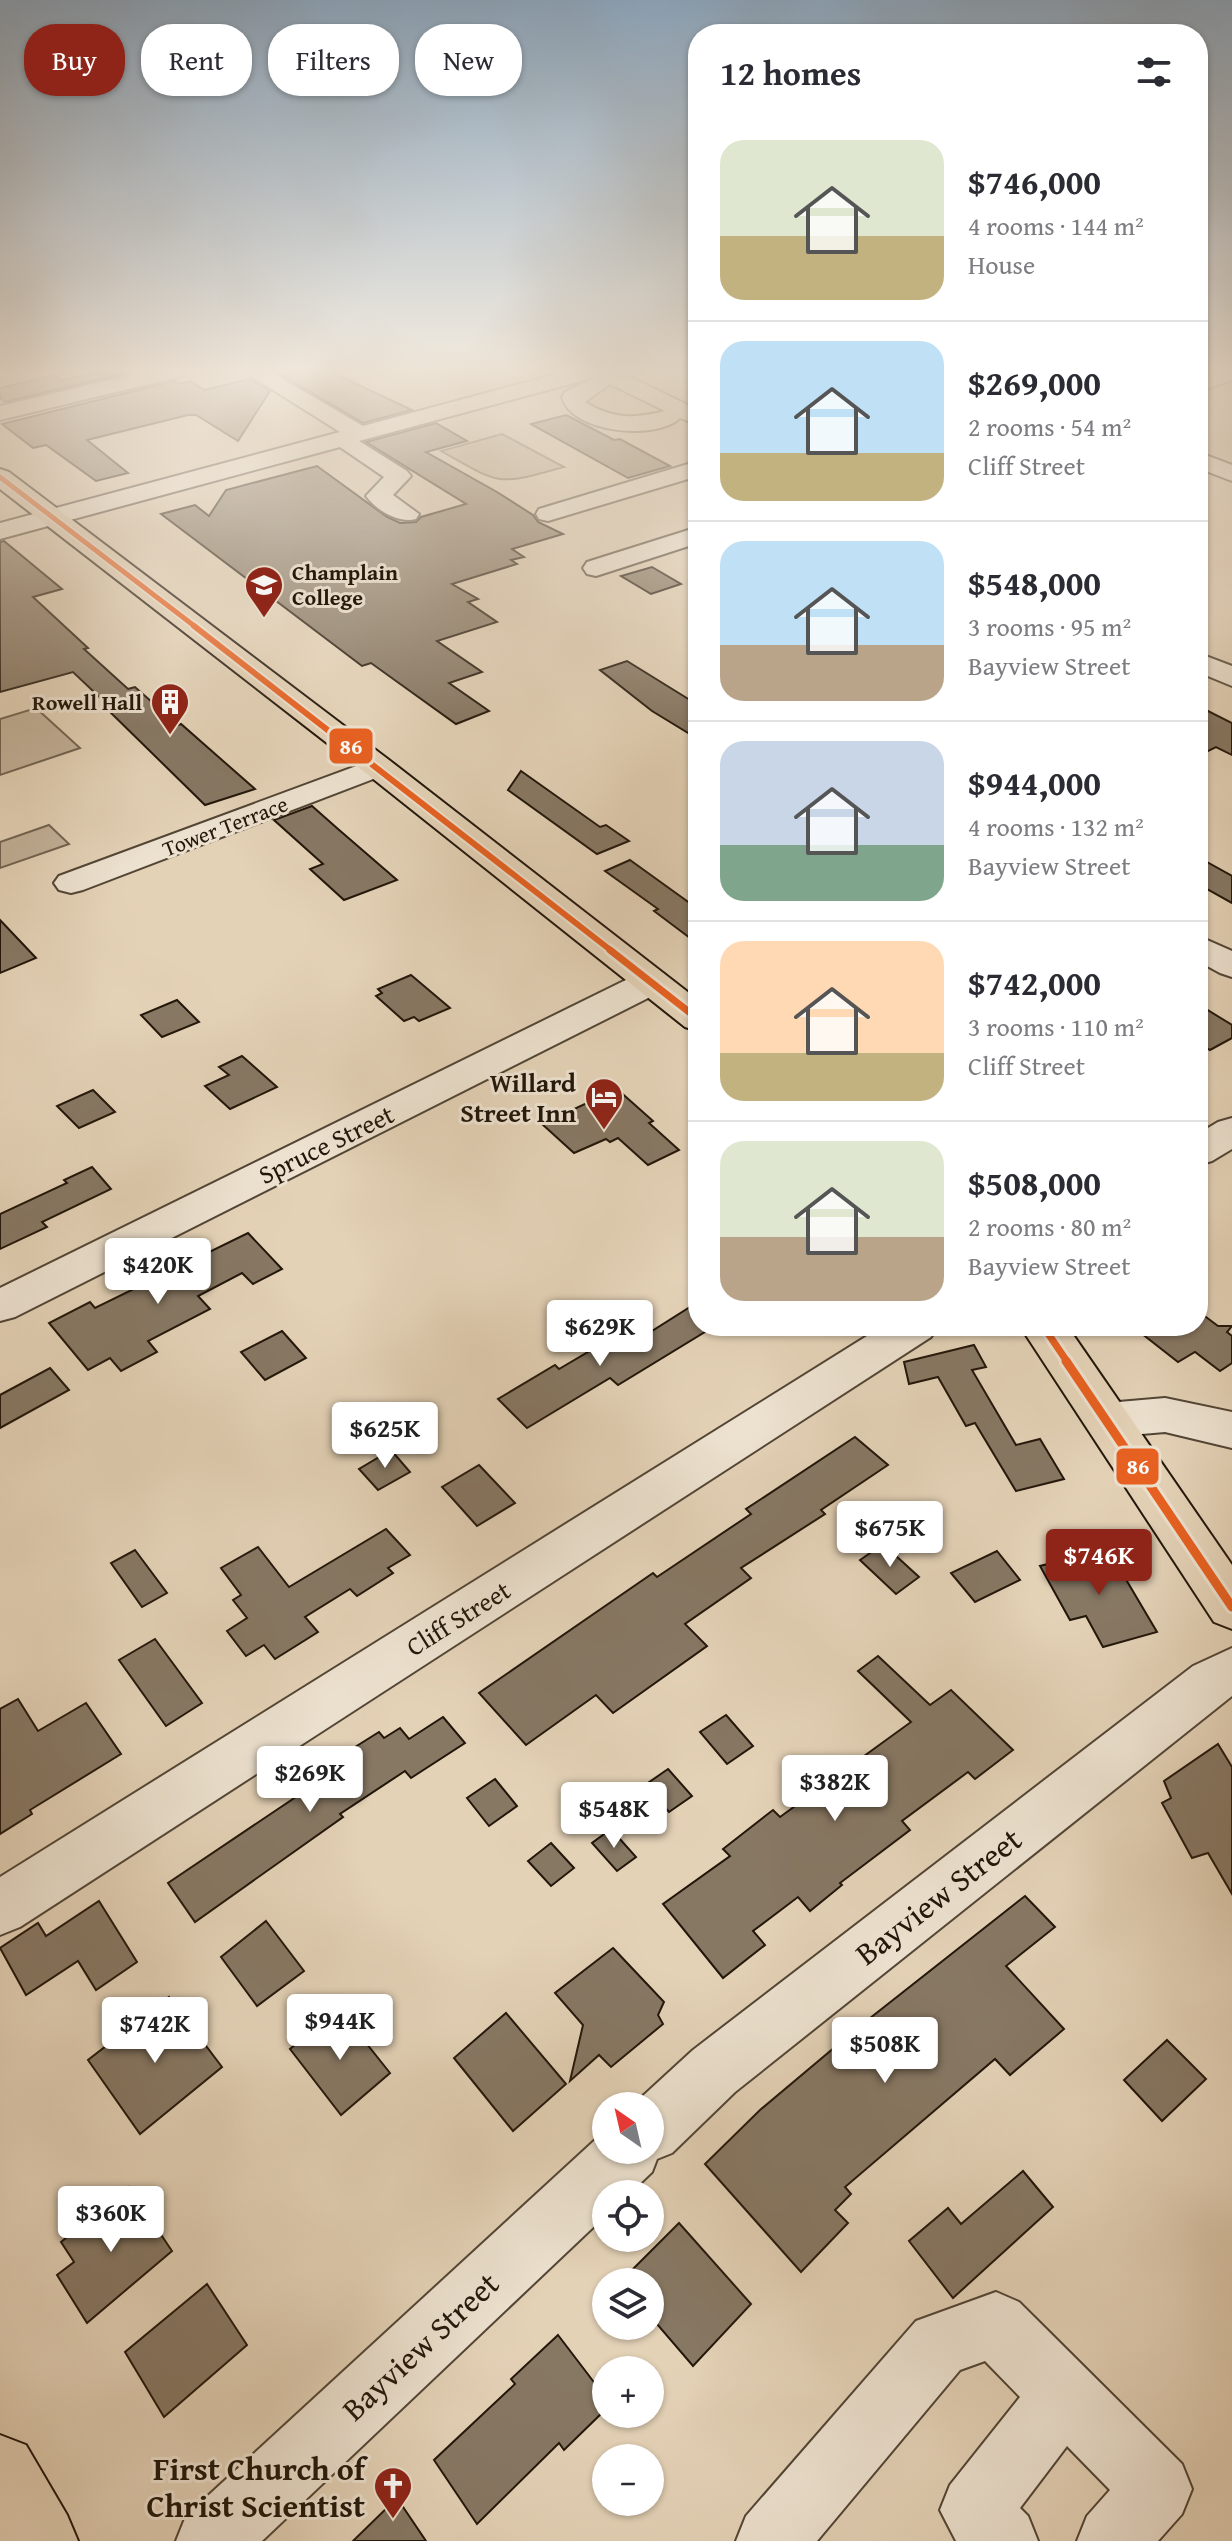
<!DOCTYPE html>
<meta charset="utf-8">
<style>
body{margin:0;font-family:"Gentium Book Plus",serif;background:#f2f2f3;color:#2b2b33;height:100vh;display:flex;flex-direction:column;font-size:30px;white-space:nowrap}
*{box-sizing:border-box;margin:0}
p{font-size:26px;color:#7c7c81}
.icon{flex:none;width:44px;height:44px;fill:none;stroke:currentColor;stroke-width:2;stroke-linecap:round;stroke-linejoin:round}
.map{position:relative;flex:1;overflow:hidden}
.sheet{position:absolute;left:688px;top:24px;width:520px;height:1312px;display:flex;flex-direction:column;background:#fff;border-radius:32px;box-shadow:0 2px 6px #0004}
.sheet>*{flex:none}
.top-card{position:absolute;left:24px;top:24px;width:544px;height:72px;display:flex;gap:16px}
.needle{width:52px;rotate:326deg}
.controls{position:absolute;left:592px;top:2092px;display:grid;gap:16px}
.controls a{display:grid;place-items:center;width:72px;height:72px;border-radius:50%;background:#fff;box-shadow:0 2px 6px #0004;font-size:40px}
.price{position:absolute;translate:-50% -68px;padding:0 18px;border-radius:8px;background:#fff;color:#222;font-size:26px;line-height:52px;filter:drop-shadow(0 2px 4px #0008)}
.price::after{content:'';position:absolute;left:50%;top:48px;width:24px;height:18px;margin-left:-12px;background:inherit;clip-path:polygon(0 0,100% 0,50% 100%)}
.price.active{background:#8f2418;color:#fff}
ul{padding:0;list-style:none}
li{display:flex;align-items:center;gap:24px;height:200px;padding:0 32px}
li+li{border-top:2px solid #e1e1e2}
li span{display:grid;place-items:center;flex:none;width:224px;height:160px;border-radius:24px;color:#555}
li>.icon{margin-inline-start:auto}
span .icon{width:96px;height:96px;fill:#fffc;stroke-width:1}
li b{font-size:34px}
h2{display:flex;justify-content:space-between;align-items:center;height:96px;padding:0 32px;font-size:34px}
.chip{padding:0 28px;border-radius:32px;background:#fff;box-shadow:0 2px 6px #0004;font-size:28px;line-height:72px}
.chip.active{background:#8f2418;color:#fff}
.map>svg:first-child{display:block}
</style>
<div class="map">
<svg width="1232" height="2541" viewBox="0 0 1232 2541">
<rect width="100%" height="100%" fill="#e4d2b7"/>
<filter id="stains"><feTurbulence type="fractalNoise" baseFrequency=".0025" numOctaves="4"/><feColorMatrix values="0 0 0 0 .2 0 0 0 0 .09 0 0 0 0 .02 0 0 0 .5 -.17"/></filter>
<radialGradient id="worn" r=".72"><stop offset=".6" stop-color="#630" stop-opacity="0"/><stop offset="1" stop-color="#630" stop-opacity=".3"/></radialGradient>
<g fill="#c3b29a" stroke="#726452" stroke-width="2">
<path d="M502 434 564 467C497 486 501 485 441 451Z"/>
<path d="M36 708 80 748 0 775V719Z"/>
<path d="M49 825 69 844 0 868V842Z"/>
</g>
<g fill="#877864" stroke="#22160a" stroke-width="2">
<path d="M106 371H134L5 402 0 398V388L54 375 62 380Z"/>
<path d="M275 371H329L412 410 363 423Z"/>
<path d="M250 379 270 391 238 441 196 415H188L87 440 128 473 96 481 46 445 33 448 2 424 174 381 179 384 190 381 204 390Z"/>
<path d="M566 415 614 440 620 439 670 466 628 478 531 424Z"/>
<path d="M436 423 467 441 426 452 497 492 533 515 538 522 563 534 512 549 524 557 511 560 517 564 452 584 478 599 468 602 497 622 437 641 482 672 449 683 489 711 456 724 371 663 362 666 161 514 195 505 209 516 226 490 317 466 387 517 400 523 416 522 421 517 466 504 366 442Z"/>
<path d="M4 541 62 589 33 597 88 648 84 649 128 689 135 687 178 725 181 724 255 789 205 805 108 710 112 709 73 672 0 692V542Z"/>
<path d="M652 567 681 584 651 594 621 576Z"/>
<path d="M627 661 698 705V739L652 711 600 670Z"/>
<path d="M1198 706 1232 723V755L1216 747 1198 756Z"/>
<path d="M521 771 600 827 606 825 629 841 597 854 508 790Z"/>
<path d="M312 806 338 829 397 880 344 900 310 869 323 864 274 820Z"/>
<path d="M1198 857 1232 876V903L1198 884Z"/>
<path d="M630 860 698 909V944L654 911 658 909 605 871Z"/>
<path d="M0 920 36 958 0 973Z"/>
<path d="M411 975 450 1008 419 1021 414 1017 404 1021 376 996 382 993 378 989Z"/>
<path d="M177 1000 199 1022 162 1037 141 1015Z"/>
<path d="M1198 1004 1232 1025V1038L1210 1050 1198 1043Z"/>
<path d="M242 1056 277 1087 230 1109 205 1086 229 1075 219 1067Z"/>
<path d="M617 1089 653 1121 649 1123 679 1150 648 1165 618 1138 610 1142 606 1139 574 1153 542 1124Z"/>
<path d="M93 1090 115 1112 79 1128 57 1106Z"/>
<path d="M92 1167 111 1189 42 1222 47 1227 0 1249V1214L67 1183 64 1180Z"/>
<path d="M248 1233 282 1269 253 1284 242 1273 198 1296 210 1309 148 1341 157 1352 121 1371 110 1358 88 1370 49 1323 90 1302 95 1308Z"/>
<path d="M690 1307 698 1314V1326L713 1327 618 1385 610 1378 527 1428 498 1399 555 1365 559 1369 632 1326 644 1336Z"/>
<path d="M1198 1311 1218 1326H1232L1227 1332 1232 1336V1363L1220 1371 1195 1352 1178 1362 1132 1326H1198Z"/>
<path d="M282 1331 306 1358 265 1380 241 1352Z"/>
<path d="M974 1345 986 1367 972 1370 1016 1445 1040 1439 1064 1479 1016 1491 975 1423 966 1426 938 1377 909 1384 904 1362Z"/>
<path d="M50 1368 69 1390 0 1428V1395Z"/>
<path d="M855 1437 888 1465 821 1510 825 1514 741 1568 751 1578 685 1624 707 1646 613 1713 596 1695 526 1745 479 1693 653 1573 657 1577 751 1514 746 1509Z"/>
<path d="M391 1450 410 1472 378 1490 359 1469Z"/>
<path d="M479 1465 515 1503 477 1526 442 1487Z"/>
<path d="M386 1529 410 1555 388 1568 393 1573 357 1596 350 1589 305 1617 318 1632 275 1659 264 1645 246 1656 227 1631 247 1618 233 1600 241 1595 221 1568 258 1547 289 1587Z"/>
<path d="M883 1544 919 1577 896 1594 860 1560Z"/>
<path d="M1108 1549 1157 1632 1103 1647 1086 1616 1070 1620 1040 1566Z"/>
<path d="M135 1550 167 1593 142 1607 111 1563Z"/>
<path d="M997 1551 1020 1580 975 1602 951 1573Z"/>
<path d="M155 1639 202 1703 166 1726 119 1660Z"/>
<path d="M878 1656 930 1705 951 1690 1013 1750 975 1779 968 1772 902 1821 910 1830 840 1883 842 1885 810 1911 798 1897 753 1931 765 1945 723 1978 663 1904 730 1856 723 1849 773 1810 780 1817 911 1722 858 1671Z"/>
<path d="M18 1699 38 1731 86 1703 121 1754 30 1810 32 1814 0 1834V1709Z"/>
<path d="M726 1715 753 1746 727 1764 700 1732Z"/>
<path d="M443 1717 465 1743 411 1778 405 1771 340 1814 343 1817 195 1922 168 1883 333 1772 328 1764 379 1732 384 1738 400 1728 409 1739Z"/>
<path d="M1218 1744 1232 1767V1894L1208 1853 1192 1858 1162 1803 1171 1798 1164 1781Z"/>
<path d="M668 1769 692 1796 669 1812 645 1785Z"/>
<path d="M495 1779 517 1806 489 1826 467 1798Z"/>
<path d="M611 1829 636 1857 617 1871 592 1843Z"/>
<path d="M551 1843 574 1868 551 1886 528 1861Z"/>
<path d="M1025 1896 1055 1927 1006 1966 1064 2029 1010 2075 995 2059 845 2187 851 2194 835 2210 848 2223 801 2272 705 2164 760 2110 860 2026Z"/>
<path d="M99 1901 137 1962 96 1990 78 1961 26 1995 0 1948 38 1923 46 1936Z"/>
<path d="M266 1921 304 1971 257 2006 221 1957Z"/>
<path d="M613 1948 664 2002 658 2015 663 2024 611 2067 599 2055 570 2081 583 2025 555 1993Z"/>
<path d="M169 1997 222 2067 140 2134 88 2060Z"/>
<path d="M339 2009 390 2073 341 2115 290 2049Z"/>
<path d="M506 2013 566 2084 513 2131 454 2058Z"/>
<path d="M1167 2040 1206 2079 1162 2121 1124 2080Z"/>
<path d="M1023 2171 1053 2207 953 2298 909 2241 948 2208 961 2224Z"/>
<path d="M129 2187 172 2251 87 2323 57 2275 74 2262 61 2242Z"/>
<path d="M679 2223 751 2304 693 2366 650 2316V2282H620Z"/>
<path d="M207 2284 247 2345 164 2417 125 2352Z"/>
<path d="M558 2335 606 2398V2409L564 2450 559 2443 477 2524 434 2460 515 2384 511 2379Z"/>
<path d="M397 2498 426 2541H353Z"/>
</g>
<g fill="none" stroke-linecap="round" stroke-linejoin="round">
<defs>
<g id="minor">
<path d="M147 371H185L182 376 0 420V406Z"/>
<path d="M243 371H269L363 426 568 371H618L698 410V425L680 418C656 441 571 433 562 397L565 392 596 377 359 441 407 471 411 476 393 495 419 514 416 519C399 524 376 510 366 496L384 477 340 447 0 539V523L340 432ZM610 384 665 411C635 419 612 419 585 402Z"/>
<path d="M1217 371H1232V380L1198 392V378Z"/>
<path d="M1198 452 1232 465V481L1198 468Z"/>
<path d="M698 461V476L548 521 539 519 536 514 539 509Z"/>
<path d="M698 527V543L596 576 587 574 583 568 587 562Z"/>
<path d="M1198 653 1232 666V686L1198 672Z"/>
<path d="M378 758 389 761 393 767 389 773 83 890 71 893 59 890 54 883 59 876Z"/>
<path d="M1198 936 1232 951V977L1220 973 1198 961Z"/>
<path d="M651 971 664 974 669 982 664 990 15 1317 0 1321V1288L638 974Z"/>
<path d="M1232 1118V1149L1212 1161 1198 1165V1134L1218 1122Z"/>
<path d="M883 1326H938L931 1337 20 1927 0 1935V1877Z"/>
<path d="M1165 1398 1232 1412V1448L1165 1432 1107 1437 1091 1432 1084 1420 1091 1408 1107 1403Z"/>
<path d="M1232 1648V1696L735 2092 672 2153 657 2159 652 2172 629 2194H606V2215L262 2541H176L186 2516 606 2130V2150H650V2106H632L693 2050 1193 1666Z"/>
<path d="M996 2292 1019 2302 1182 2464 1192 2489 1182 2514 1158 2541H1077L1087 2516 1110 2490 1067 2446 1020 2508 1028 2516 1038 2541H956L940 2510 950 2485 1020 2397 985 2361 960 2370 817 2541H736L746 2516 916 2321Z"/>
</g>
<g id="major">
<path d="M0 469 9 472 389 760 698 1000V1031L685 1027 367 774 0 489Z"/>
<path d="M1020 1326H1067L1232 1565V1629L1214 1622Z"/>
<path d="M0 2435 26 2445 67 2515 78 2541H0Z"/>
</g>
</defs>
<use href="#minor" stroke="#524535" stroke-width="4"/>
<use href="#major" stroke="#22160a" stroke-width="4"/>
<use href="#minor" fill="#ede2d0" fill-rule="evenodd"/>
<use href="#major" fill="#e4d2b7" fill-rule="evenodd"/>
<defs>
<path id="bus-1-far3" d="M0 477 197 628"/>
<path id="bus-1-far2" d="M194 626 613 952"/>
<g id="bus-1-far1">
<path d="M610 950 698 1019"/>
<path d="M1043 1326 1068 1363"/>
</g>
<path id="bus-1" d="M1066 1361 1232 1607"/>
</defs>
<use href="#bus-1-far3" stroke="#ede2d0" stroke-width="8"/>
<use href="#bus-1-far2" stroke="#ede2d0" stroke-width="10"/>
<use href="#bus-1-far1" stroke="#ede2d0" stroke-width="13"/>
<use href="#bus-1" stroke="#ede2d0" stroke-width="15"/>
<use href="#bus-1-far3" stroke="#e86121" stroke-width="5"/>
<use href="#bus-1-far2" stroke="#e86121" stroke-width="6"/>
<use href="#bus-1-far1" stroke="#e86121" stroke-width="7"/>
<use href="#bus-1" stroke="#e86121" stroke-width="9"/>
</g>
<linearGradient id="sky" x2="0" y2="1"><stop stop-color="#8ca6bd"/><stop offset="0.51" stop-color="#f3ebdf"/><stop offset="1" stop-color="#f3ebdf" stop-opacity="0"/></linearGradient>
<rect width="1232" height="727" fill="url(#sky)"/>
<defs>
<symbol id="university-pin" viewBox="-11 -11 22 30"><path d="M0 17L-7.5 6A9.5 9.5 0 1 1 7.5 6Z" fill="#8f2418" stroke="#ede2d0"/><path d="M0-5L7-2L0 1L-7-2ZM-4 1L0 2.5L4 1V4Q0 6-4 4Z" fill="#fff"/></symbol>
<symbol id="building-pin" viewBox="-11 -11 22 30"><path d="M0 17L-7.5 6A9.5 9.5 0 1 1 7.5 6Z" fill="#8f2418" stroke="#ede2d0"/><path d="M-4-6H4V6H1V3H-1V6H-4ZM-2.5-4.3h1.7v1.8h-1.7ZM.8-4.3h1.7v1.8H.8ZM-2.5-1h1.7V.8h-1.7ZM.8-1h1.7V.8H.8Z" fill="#fff"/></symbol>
<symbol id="hotel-pin" viewBox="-11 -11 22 30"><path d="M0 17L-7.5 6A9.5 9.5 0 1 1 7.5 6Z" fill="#8f2418" stroke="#ede2d0"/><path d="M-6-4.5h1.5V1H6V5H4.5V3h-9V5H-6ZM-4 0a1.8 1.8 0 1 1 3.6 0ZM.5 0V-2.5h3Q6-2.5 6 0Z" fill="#fff"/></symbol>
<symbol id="church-pin" viewBox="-11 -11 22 30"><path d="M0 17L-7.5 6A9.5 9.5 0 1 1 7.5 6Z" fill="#8f2418" stroke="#ede2d0"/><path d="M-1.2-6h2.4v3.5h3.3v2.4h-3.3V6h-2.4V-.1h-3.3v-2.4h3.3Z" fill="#fff"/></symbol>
</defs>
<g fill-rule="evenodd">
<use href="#university-pin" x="242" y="563" width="44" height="60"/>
<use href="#building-pin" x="148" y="680" width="44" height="60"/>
<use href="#hotel-pin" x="582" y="1075" width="44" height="60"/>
<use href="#church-pin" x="371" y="2464" width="44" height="60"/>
</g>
<g text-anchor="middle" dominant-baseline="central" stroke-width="6" stroke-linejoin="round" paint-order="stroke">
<g font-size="22" font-weight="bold" fill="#22160a" stroke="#ede2d0" text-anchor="start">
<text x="292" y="572">Champlain<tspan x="292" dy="25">College</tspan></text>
<text x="142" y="702" text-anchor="end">Rowell Hall</text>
</g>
<g font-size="22" fill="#22160a" stroke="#ede2d0">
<text transform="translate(225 826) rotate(-21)">Tower Terrace</text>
</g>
<g font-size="26" font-weight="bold" fill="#22160a" stroke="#ede2d0" text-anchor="end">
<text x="576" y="1082">Willard<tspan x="576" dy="30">Street Inn</tspan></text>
</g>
<g font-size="26" fill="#22160a" stroke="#ede2d0">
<text transform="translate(326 1144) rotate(-26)">Spruce Street</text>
<text transform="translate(458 1618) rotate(-32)">Cliff Street</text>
</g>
<g font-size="32" fill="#22160a" stroke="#ede2d0">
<text transform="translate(938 1896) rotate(-38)">Bayview Street</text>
<text transform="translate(420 2346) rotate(-43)">Bayview Street</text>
</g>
<g font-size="32" font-weight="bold" fill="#22160a" stroke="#ede2d0" text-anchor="end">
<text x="365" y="2468">First Church of<tspan x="365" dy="37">Christ Scientist</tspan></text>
</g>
</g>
<g stroke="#ede2d0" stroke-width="3">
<rect x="328" y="727" width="46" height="38" rx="8" fill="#e86121"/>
<rect x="1115" y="1447" width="45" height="39" rx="8" fill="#e86121"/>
</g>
<g font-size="22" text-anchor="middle" font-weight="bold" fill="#fff">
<text x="351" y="754">86</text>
<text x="1138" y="1474">86</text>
</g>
<rect width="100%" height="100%" filter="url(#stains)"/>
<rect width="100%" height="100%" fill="url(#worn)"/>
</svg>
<div class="controls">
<a><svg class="needle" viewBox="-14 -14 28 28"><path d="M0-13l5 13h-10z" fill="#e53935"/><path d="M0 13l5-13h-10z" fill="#7c7c81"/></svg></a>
<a><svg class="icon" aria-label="locate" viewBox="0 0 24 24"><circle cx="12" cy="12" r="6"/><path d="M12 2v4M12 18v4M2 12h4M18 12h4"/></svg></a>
<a><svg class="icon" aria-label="layers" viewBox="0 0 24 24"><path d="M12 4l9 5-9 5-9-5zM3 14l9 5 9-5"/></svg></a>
<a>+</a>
<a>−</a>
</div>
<b class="price" style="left:158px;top:1306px">$420K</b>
<b class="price" style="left:600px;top:1368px">$629K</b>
<b class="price" style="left:385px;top:1470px">$625K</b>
<b class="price" style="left:890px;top:1569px">$675K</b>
<b class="price active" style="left:1099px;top:1597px">$746K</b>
<b class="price" style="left:310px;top:1814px">$269K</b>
<b class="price" style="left:835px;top:1823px">$382K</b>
<b class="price" style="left:614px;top:1850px">$548K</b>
<b class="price" style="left:340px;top:2062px">$944K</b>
<b class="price" style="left:155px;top:2065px">$742K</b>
<b class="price" style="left:885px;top:2085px">$508K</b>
<b class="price" style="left:111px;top:2254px">$360K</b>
<div class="top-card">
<a class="chip active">Buy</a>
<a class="chip">Rent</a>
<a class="chip">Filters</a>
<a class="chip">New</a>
</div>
<section class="sheet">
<h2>12 homes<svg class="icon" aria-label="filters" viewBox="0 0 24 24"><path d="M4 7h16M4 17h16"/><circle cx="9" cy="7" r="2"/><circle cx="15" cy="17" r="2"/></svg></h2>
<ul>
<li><span style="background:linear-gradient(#dfe7d0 60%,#c2b280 0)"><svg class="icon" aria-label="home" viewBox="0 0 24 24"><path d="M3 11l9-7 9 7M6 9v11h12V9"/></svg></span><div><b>$746,000</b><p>4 rooms · 144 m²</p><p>House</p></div></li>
<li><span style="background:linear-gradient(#bfe0f5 70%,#c2b280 0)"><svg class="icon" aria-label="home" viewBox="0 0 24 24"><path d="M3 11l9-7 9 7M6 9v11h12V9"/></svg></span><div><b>$269,000</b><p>2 rooms · 54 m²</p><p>Cliff Street</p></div></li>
<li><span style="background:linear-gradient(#bfe0f5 65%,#b9a48a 0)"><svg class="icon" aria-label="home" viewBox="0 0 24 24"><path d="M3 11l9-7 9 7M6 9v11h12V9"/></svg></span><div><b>$548,000</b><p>3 rooms · 95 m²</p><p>Bayview Street</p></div></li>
<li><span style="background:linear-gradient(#c9d6e8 65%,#7fa58c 0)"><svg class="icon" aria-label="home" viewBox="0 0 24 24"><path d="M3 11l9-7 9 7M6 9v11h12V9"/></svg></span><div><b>$944,000</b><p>4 rooms · 132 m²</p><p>Bayview Street</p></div></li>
<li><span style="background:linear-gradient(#ffd9b3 70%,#c2b280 0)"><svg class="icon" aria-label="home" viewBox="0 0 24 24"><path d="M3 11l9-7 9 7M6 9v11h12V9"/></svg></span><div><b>$742,000</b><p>3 rooms · 110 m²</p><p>Cliff Street</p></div></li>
<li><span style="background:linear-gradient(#dfe7d0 60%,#b9a48a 0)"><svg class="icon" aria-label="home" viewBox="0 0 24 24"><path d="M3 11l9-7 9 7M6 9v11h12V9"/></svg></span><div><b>$508,000</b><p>2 rooms · 80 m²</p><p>Bayview Street</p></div></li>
</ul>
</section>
</div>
